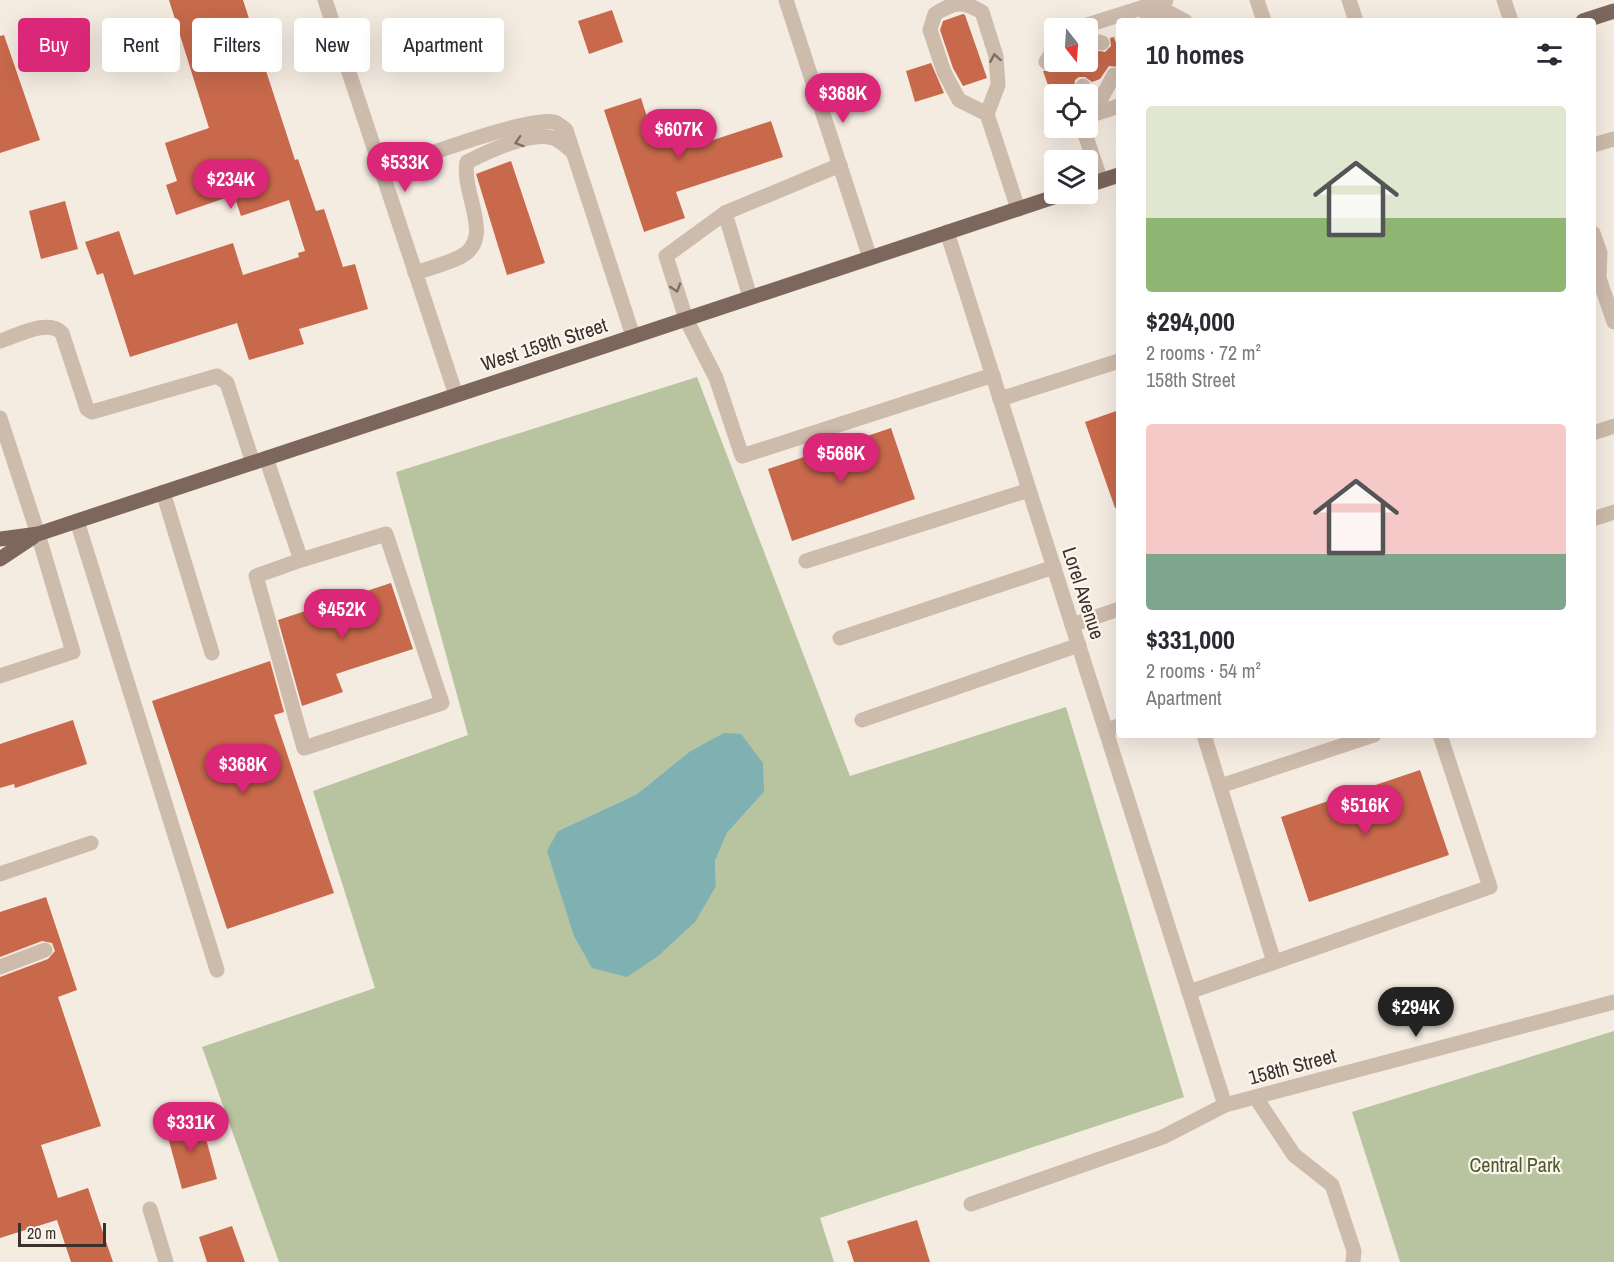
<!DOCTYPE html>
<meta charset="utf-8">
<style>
body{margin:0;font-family:"Archivo Narrow",sans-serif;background:#f7f7f7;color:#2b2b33;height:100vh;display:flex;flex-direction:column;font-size:22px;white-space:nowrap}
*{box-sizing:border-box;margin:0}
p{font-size:20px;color:#7c7c81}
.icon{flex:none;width:33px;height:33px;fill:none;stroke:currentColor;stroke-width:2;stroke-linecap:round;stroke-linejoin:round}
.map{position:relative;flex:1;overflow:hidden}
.side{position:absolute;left:1116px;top:18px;width:480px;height:720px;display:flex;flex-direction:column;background:#fff;border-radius:6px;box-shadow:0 6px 24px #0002}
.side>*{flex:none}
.hud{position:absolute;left:18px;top:18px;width:570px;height:54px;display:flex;gap:12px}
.needle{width:39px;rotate:163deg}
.buttons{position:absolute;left:1044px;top:18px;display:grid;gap:12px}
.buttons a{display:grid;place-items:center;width:54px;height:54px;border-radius:6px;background:#fff;box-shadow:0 6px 24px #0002;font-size:30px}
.scale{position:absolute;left:18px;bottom:15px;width:88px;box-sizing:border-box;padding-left:6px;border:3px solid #3b302b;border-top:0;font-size:16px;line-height:21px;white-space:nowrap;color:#3b302b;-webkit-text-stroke:4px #fbf5ee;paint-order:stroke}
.price{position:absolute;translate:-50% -51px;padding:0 14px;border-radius:21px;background:#db2777;color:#fff;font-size:20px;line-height:39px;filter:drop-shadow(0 2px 3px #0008)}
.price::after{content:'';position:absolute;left:50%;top:36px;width:18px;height:14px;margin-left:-9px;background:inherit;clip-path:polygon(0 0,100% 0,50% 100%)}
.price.selected{background:#222;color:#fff}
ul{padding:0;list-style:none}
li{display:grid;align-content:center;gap:12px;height:318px;padding:0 30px}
li span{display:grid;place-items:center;height:186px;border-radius:6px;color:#555}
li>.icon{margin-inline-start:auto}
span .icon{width:108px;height:108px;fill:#fffc;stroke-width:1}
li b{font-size:26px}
h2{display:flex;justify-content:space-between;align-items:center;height:72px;padding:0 30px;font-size:26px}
.pill{padding:0 21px;border-radius:6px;background:#fff;box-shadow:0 6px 24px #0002;font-size:21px;line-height:54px}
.pill.selected{background:#db2777;color:#fff}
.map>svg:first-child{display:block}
</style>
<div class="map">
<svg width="1614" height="1262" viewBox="0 0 1614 1262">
<rect width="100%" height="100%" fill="#f4ebe1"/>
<g fill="#b8c4a0" fill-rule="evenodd">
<path d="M697 377 850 776 1066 707 1184 1097 820 1218 834 1262H279L202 1047 375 988 313 791 468 735 396 472ZM689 752 764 792 727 833 715 861 716 886 558 831 637 794Z"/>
<path d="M1614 1031V1262H1400L1352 1112Z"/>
</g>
<path fill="#7fb0b2" d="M724 733 741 734 763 763 764 792 727 833 715 861 716 886 695 922 658 956 627 977 592 968 574 936 547 851 558 831 637 794 689 752Z"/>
<g fill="#c8694b">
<path d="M169 0H243L295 160 298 159 316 211 324 209 343 267 355 264 368 309 299 329 304 344 249 360 237 323 130 357 103 273 97 275 85 242 119 231 134 275 233 243 243 275 299 257 298 253 305 251 289 200 241 216 234 195 176 215 166 185 177 181 165 143 209 128Z"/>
<path d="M612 10 623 42 589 54 578 21Z"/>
<path d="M963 14 965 15 987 78 963 86 953 68 940 30 943 21Z"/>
<path d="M4 35 40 140 0 153V36Z"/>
<path d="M1114 37 1119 52V67L1109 66 1100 79 1092 82 1085 77H1079L1075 80 1074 88 1066 91 1058 84 1049 88 1043 71 1051 70 1058 62H1088V49L1105 52 1111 46 1110 38Z"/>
<path d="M931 63 944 93 915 102 906 71Z"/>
<path d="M641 98 653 136 688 125 695 146 771 121 783 157 676 192 685 218 644 232 604 110Z"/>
<path d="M511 161 545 263 507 275 476 174Z"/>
<path d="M65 201 78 249 41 259 29 211Z"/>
<path d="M1119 410V508H1115L1085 422Z"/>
<path d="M891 428 915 499 792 541 768 469Z"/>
<path d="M391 583 413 649 336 674 343 692 302 706 278 620Z"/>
<path d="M270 661 284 712 274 715 334 893 227 929 152 701Z"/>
<path d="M73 720 87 764 15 788 14 784 0 788V744Z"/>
<path d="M1420 770 1449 855 1309 902 1281 817Z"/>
<path d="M46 897 77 990 58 997 101 1126 41 1145 58 1198 88 1188 113 1262H71L57 1220 0 1238V977L48 959 55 951 52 943 42 941 0 957V912Z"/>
<path d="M200 1117 217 1179 182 1189 165 1126Z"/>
<path d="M917 1220 930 1262H854L847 1241Z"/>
<path d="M232 1226 245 1262H207L199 1237Z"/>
</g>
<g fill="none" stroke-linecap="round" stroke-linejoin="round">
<g stroke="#cdbbac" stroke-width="15">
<path d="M1349 0 1356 21"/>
<path d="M1504 0 1511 21"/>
<path d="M1153 4 1185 21"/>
<path d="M1146 21 1153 4 1158 21"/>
<path d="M1078 28 1166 0"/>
<path d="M1088 39 1102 43"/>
<path d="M1046 62 1054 49"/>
<path d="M1083 86 1086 94"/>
<path d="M1056 94H1057"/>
<path d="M1088 112 1092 115 1114 75"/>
<path d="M987 114 959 100 944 72 930 30 935 14C954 2 962 0 982 12L996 56 998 85 987 114 1018 209"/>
<path d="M1088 116 1119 106"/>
<path d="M1083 128 1101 181"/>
<path d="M1593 145 1614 139"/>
<path d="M380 171C412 161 527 116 554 122 558 123 562 127 566 130L633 336"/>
<path d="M725 213 666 256 686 319 716 378 742 456 993 375"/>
<path d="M1593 233 1600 253 1599 278 1614 322"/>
<path d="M415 273C430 268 446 264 460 257 496 239 461 194 467 162 487 152 530 131 553 138 559 140 567 147 572 151"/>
<path d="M750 297 725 213 840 165"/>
<path d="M0 341C17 336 48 318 62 333L87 409 92 412 217 376 227 383 253 463"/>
<path d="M1000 399 1119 361"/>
<path d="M1593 433 1614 426"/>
<path d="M266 458 301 560 386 534 442 703 304 748 256 576 301 560"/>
<path d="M163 492 212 653"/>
<path d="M1593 519 1614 512"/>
<path d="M77 521 217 970"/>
<path d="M806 561 1029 490"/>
<path d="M1072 625 1119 609"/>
<path d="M840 638 1054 567"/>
<path d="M0 676 73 652 38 534"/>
<path d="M862 720 1079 645"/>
<path d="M1106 730 1119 726"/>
<path d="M1204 735 1274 962"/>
<path d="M1220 786 1374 735"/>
<path d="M0 874 91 843"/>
<path d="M0 967 45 950"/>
<path d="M1189 992 1490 887 1440 735"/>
<path d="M1256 1098 1294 1155 1332 1185 1354 1251 1353 1262"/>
<path d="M971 1204 1163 1137 1225 1105"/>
<path d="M150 1209 166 1262"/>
</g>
<g stroke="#cdbbac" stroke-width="15">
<path d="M325 0 456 395"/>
<path d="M786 0 870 258"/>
<path d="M1257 0 1264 21"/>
<path d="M947 232 1225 1105 1614 1002"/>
<path d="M0 418 38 534"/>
</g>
<g stroke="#7d675c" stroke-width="15">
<path d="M1583 21 1614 11"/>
<path d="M1088 185 1119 175"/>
<path d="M0 539 38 534 1063 194"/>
<path d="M0 559 33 537"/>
</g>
</g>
<defs><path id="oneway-chevron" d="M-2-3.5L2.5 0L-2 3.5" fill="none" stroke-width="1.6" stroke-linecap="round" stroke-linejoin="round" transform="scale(1.5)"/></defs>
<g stroke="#7d6f65">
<use href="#oneway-chevron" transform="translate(995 58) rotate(-100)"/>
<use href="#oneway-chevron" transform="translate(519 142) rotate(162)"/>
<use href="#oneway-chevron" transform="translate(676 288) rotate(72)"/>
</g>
<g text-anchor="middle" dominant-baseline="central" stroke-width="4.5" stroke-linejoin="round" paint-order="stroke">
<g font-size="20" fill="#3b302b" stroke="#fbf5ee">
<text transform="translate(544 344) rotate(-18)">West 159th Street</text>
<text transform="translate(1084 593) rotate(72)">Lorel Avenue</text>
<text transform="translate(1292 1066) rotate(-15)">158th Street</text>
</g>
<g font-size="20" fill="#4a5a2e" stroke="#fbf5ee">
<text x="1515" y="1164">Central Park</text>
</g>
</g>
</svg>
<div class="buttons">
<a><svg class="needle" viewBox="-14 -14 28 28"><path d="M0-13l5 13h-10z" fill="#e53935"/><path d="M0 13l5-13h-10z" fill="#7c7c81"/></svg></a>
<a><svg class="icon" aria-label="locate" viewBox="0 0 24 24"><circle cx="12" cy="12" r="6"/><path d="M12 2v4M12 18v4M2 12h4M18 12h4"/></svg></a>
<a><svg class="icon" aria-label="layers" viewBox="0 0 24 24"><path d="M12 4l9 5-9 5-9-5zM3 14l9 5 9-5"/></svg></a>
</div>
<div class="scale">20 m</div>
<b class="price" style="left:843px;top:124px">$368K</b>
<b class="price" style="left:679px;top:160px">$607K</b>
<b class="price" style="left:405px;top:193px">$533K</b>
<b class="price" style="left:231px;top:210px">$234K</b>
<b class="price" style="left:841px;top:484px">$566K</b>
<b class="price" style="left:342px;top:640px">$452K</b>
<b class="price" style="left:243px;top:795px">$368K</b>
<b class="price" style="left:1365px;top:836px">$516K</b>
<b class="price selected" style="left:1416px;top:1038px">$294K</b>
<b class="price" style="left:191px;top:1153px">$331K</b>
<div class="hud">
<a class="pill selected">Buy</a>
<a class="pill">Rent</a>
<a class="pill">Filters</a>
<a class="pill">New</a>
<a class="pill">Apartment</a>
</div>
<section class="side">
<h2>10 homes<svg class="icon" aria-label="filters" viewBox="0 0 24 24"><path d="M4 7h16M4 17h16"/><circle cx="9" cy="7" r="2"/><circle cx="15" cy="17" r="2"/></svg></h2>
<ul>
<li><span style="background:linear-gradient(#dfe7d0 60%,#8fb573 0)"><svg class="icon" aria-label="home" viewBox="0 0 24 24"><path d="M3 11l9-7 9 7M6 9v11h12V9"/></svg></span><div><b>$294,000</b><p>2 rooms · 72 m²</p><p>158th Street</p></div></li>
<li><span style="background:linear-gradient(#f6c9c9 70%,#7fa58c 0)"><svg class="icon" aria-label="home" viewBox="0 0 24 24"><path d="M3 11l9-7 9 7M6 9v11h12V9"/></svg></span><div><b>$331,000</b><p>2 rooms · 54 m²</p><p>Apartment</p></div></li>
</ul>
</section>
</div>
